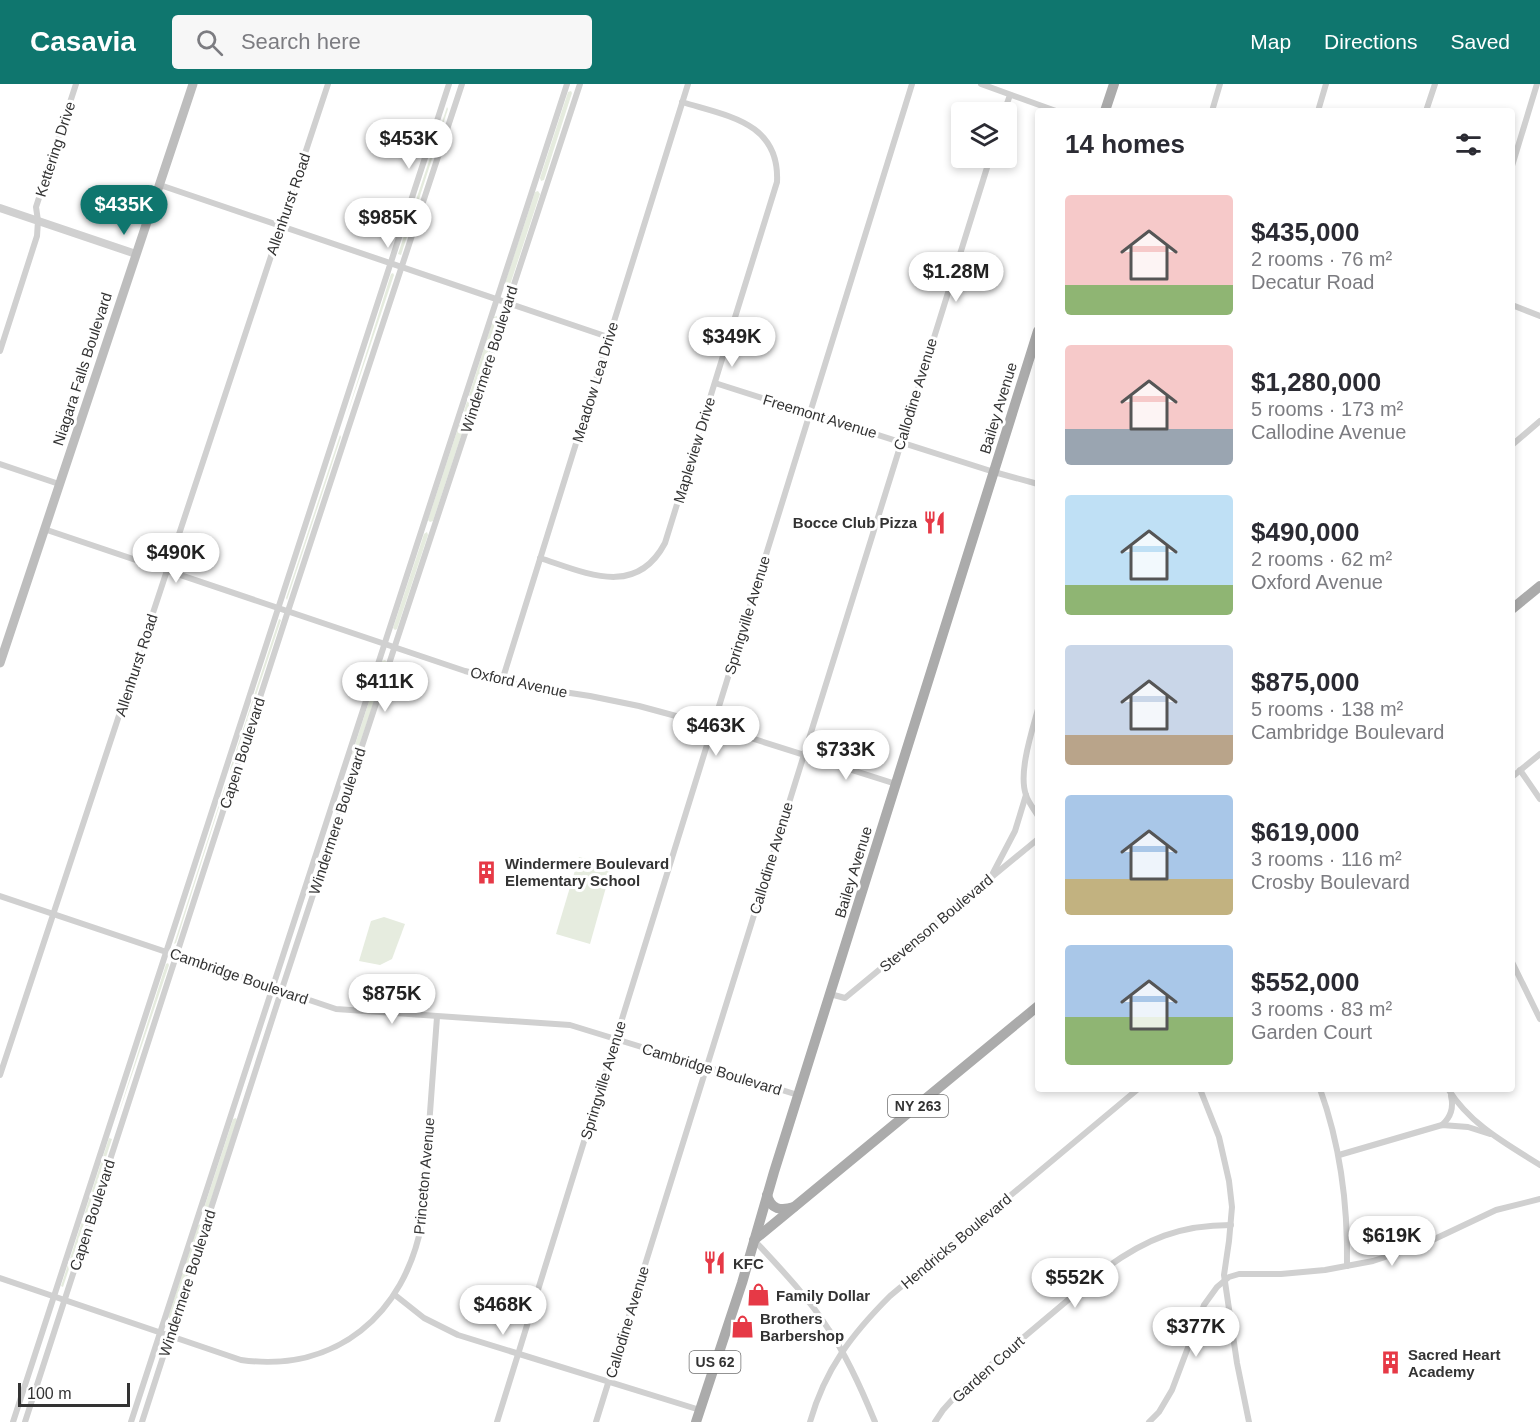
<!DOCTYPE html>
<meta charset="utf-8">
<style>
body{margin:0;font-family:Arial,sans-serif;background:#f7f7f7;color:#2b2b33;height:100vh;display:flex;flex-direction:column;font-size:22px;white-space:nowrap}
*{box-sizing:border-box;margin:0}
p{font-size:20px;color:#7c7c81}
.icon{flex:none;width:33px;height:33px;fill:none;stroke:currentColor;stroke-width:2;stroke-linecap:round;stroke-linejoin:round}
.map{position:relative;flex:1;overflow:hidden}
.side{position:absolute;left:1035px;top:24px;width:480px;height:984px;display:flex;flex-direction:column;background:#fff;border-radius:6px;box-shadow:0 3px 9px #0003}
.side>*{flex:none}
.fabs{position:absolute;left:951px;top:18px;display:grid;gap:12px}
.fabs a{display:grid;place-items:center;width:66px;height:66px;border-radius:6px;background:#fff;box-shadow:0 3px 9px #0003;font-size:30px}
.scale{position:absolute;left:18px;bottom:15px;width:112px;box-sizing:border-box;padding-left:6px;border:3px solid #333;border-top:0;font-size:16px;line-height:21px;white-space:nowrap;color:#333;-webkit-text-stroke:4px #fff;paint-order:stroke}
.price{position:absolute;translate:-50% -51px;padding:0 14px;border-radius:21px;background:#fff;color:#222;font-size:20px;line-height:39px;filter:drop-shadow(0 2px 3px #0008)}
.price::after{content:'';position:absolute;left:50%;top:36px;width:18px;height:14px;margin-left:-9px;background:inherit;clip-path:polygon(0 0,100% 0,50% 100%)}
.price.selected{background:#0f766e;color:#fff}
ul{padding:0;list-style:none}
li{display:flex;align-items:center;gap:18px;height:150px;padding:0 30px}
li span{display:grid;place-items:center;flex:none;width:168px;height:120px;border-radius:6px;color:#555}
li>.icon{margin-inline-start:auto}
span .icon{width:72px;height:72px;fill:#fffc;stroke-width:1}
li b{font-size:26px}
h2{display:flex;justify-content:space-between;align-items:center;height:72px;padding:0 30px;font-size:26px}
header{display:flex;align-items:center;gap:36px;box-sizing:border-box;height:84px;padding:0 30px;background:#0f766e;color:#fff}
header strong{font-size:28px}
nav{display:flex;gap:33px;margin-inline-start:auto;font-size:21px}
.search{width:420px;height:54px;background:#f7f7f7;display:flex;align-items:center;gap:15px;box-sizing:border-box;padding:0 21px;border-radius:6px;color:#7c7c81;font-size:22px}
.map>svg:first-child{display:block}
</style>
<header>
<strong>Casavia</strong>
<div class="search"><svg class="icon" aria-label="search" viewBox="0 0 24 24"><circle cx="10" cy="10" r="6"/><path d="M15 15l6 6"/></svg>Search here</div>
<nav><a>Map</a><a>Directions</a><a>Saved</a></nav>
</header>
<div class="map">
<svg width="1540" height="1338" viewBox="0 0 1540 1338">
<rect width="100%" height="100%" fill="#fff"/>
<g fill="#e6ecdf">
<path d="M571 7 572 9 544 96 541 97 540 94 568 8Z"/>
<path d="M447 23 448 25 401 171 398 170Z"/>
<path d="M538 107 540 110 510 201 507 202 505 199 535 108Z"/>
<path d="M393 189 394 191 345 337 391 190Z"/>
<path d="M497 232 499 234 468 329 465 330 464 327 494 233Z"/>
<path d="M462 340 464 343 433 437 430 438 428 436 459 341Z"/>
<path d="M340 351 341 353 287 516 286 514Z"/>
<path d="M427 448 428 451 397 545 395 546 393 544 424 450Z"/>
<path d="M279 535 281 536 231 687 230 685Z"/>
<path d="M385 576 387 578 356 671 354 672 352 670 382 577Z"/>
<path d="M226 701 176 859 174 860 225 702Z"/>
<path d="M579 773 612 782 590 860 556 850Z"/>
<path d="M384 833 405 840 392 875 380 881 359 877 371 837Z"/>
<path d="M168 879 169 881 115 1041 166 880Z"/>
<path d="M236 1034 237 1036 207 1128 204 1130 203 1127 233 1035Z"/>
<path d="M109 1054 112 1055 63 1203 61 1202Z"/>
<path d="M201 1140 203 1143 173 1234 170 1235 168 1233 198 1141Z"/>
</g>
<g fill="none" stroke-linecap="round" stroke-linejoin="round">
<g stroke="#d0d0d0" stroke-width="6">
<path d="M981 0 1056 27"/>
<path d="M1212 27 1220 0"/>
<path d="M1318 27 1326 0"/>
<path d="M1426 27 1435 0"/>
<path d="M1004 28 1010 11"/>
<path d="M1512 82 1537 0"/>
<path d="M160 101 608 253"/>
<path d="M1512 221 1540 232"/>
<path d="M0 267 37 152 38 137 36 123 76 0"/>
<path d="M715 299 994 388 1038 400"/>
<path d="M1512 361 1540 337"/>
<path d="M0 380 59 400"/>
<path d="M44 445 465 587 524 602 590 612 639 622 713 642 896 700"/>
<path d="M540 474C586 489 636 514 665 459L777 98C780 38 727 32 682 18"/>
<path d="M502 597 688 0"/>
<path d="M1038 625C1032 647 1018 689 1026 711 1028 718 1034 725 1038 732"/>
<path d="M1520 686 1540 715"/>
<path d="M1512 693 1540 670"/>
<path d="M993 789 1015 747 1026 711"/>
<path d="M0 812 336 925 570 941 798 1011"/>
<path d="M1512 878 1540 935"/>
<path d="M830 910 845 914 1038 755"/>
<path d="M0 991 328 0"/>
<path d="M1200 1005 1219 1053 1229 1097 1232 1123 1229 1157 1224 1191 1237 1279 1249 1338"/>
<path d="M1320 1005C1341 1063 1348 1121 1347 1182"/>
<path d="M1448 1005C1471 1041 1505 1059 1540 1081"/>
<path d="M1442 1041C1451 1033 1454 1024 1451 1012"/>
<path d="M1339 1071 1442 1041 1468 1043 1490 1050"/>
<path d="M754 1156C780 1184 808 1213 829 1246 848 1274 862 1306 875 1338"/>
<path d="M0 1194 241 1276C336 1289 405 1231 422 1138L437 933"/>
<path d="M395 1211 424 1234 458 1251 700 1326"/>
<path d="M13 1338 449 0"/>
<path d="M25 1338 288 527 462 0"/>
<path d="M131 1338 567 0"/>
<path d="M142 1338 279 914 580 0"/>
<path d="M497 1338 912 0"/>
<path d="M596 1338 990 74"/>
<path d="M810 1338C825 1285 852 1250 890 1212L1138 1005"/>
<path d="M935 1338 943 1326 961 1306 1106 1184C1146 1155 1180 1141 1231 1141"/>
<path d="M1149 1338 1159 1328 1172 1306 1204 1221 1217 1203 1229 1193 1239 1190H1281L1325 1186 1373 1177 1424 1160 1496 1126 1540 1115"/>
</g>
<path stroke="#d0d0d0" stroke-width="8" d="M0 124 136 170"/>
<path stroke="#bdbdbd" stroke-width="9" d="M0 579 193 0"/>
<g stroke="#ababab" stroke-width="10">
<path d="M1105 27 1114 0"/>
<path d="M1512 525 1540 502"/>
<path d="M767 1111C771 1126 781 1127 794 1123"/>
<path d="M754 1156 1038 922"/>
<path d="M696 1338 742 1199 774 1088 1038 247"/>
</g>
</g>
<defs>
<symbol id="restaurant-bare" viewBox="-9 -9 18 18"><path d="M-5-6h1v4h1v-4h1v4h1v-4h1v5L-1.5 .5V6h-2V.5L-5-1ZM5-6V6H3V1.5H1.5Q1.5-4 5-6Z" fill="#e63946" stroke="#fff" stroke-width="2.5" paint-order="stroke"/></symbol>
<symbol id="building-bare" viewBox="-9 -9 18 18"><path d="M-4-6H4V6H1V3H-1V6H-4ZM-2.5-4.3h1.7v1.8h-1.7ZM.8-4.3h1.7v1.8H.8ZM-2.5-1h1.7V.8h-1.7ZM.8-1h1.7V.8H.8Z" fill="#e63946" stroke="#fff" stroke-width="2.5" paint-order="stroke"/></symbol>
<symbol id="shop-bare" viewBox="-9 -9 18 18"><path d="M-5-2.5h2.3a2.7 3.5 0 0 1 5.4 0H5L5.5 6h-11ZM-1.5-2.5h3a1.5 2.3 0 0 0-3 0Z" fill="#e63946" stroke="#fff" stroke-width="2.5" paint-order="stroke"/></symbol>
</defs>
<g fill-rule="evenodd">
<use href="#restaurant-bare" x="918" y="422" width="33" height="33"/>
<use href="#building-bare" x="470" y="772" width="33" height="33"/>
<use href="#restaurant-bare" x="698" y="1162" width="33" height="33"/>
<use href="#shop-bare" x="742" y="1194" width="33" height="33"/>
<use href="#shop-bare" x="726" y="1226" width="33" height="33"/>
<use href="#building-bare" x="1374" y="1262" width="33" height="33"/>
</g>
<g text-anchor="middle" dominant-baseline="central" stroke-width="6" stroke-linejoin="round" paint-order="stroke">
<g fill="#fff" stroke="#707070" stroke-width="1.5">
<rect x="888" y="1011" width="60" height="22" rx="4.5"/>
<rect x="689.5" y="1267" width="51" height="22" rx="4.5"/>
</g>
<g font-size="14" font-weight="bold" fill="#333">
<text x="918" y="1022">NY 263</text>
<text x="715" y="1278">US 62</text>
</g>
<g font-size="15" fill="#333" stroke="#fff">
<text transform="translate(55 65) rotate(-72)">Kettering Drive</text>
<text transform="translate(288 120) rotate(-71)">Allenhurst Road</text>
<text transform="translate(489 275) rotate(-72)">Windermere Boulevard</text>
<text transform="translate(82 285) rotate(-72)">Niagara Falls Boulevard</text>
<text transform="translate(595 298) rotate(-73)">Meadow Lea Drive</text>
<text transform="translate(915 310) rotate(-73)">Callodine Avenue</text>
<text transform="translate(998 324) rotate(-73)">Bailey Avenue</text>
<text transform="translate(820 332) rotate(17)">Freemont Avenue</text>
<text transform="translate(694 366) rotate(-73)">Mapleview Drive</text>
<text transform="translate(747 531) rotate(-73)">Springville Avenue</text>
<text transform="translate(136 581) rotate(-72)">Allenhurst Road</text>
<text transform="translate(519 598) rotate(12)">Oxford Avenue</text>
<text transform="translate(242 669) rotate(-72)">Capen Boulevard</text>
<text transform="translate(337 737) rotate(-72)">Windermere Boulevard</text>
<text transform="translate(771 774) rotate(-73)">Callodine Avenue</text>
<text transform="translate(853 788) rotate(-73)">Bailey Avenue</text>
<text transform="translate(936 839) rotate(-40)">Stevenson Boulevard</text>
<text transform="translate(239 892) rotate(19)">Cambridge Boulevard</text>
<text transform="translate(712 985) rotate(17)">Cambridge Boulevard</text>
<text transform="translate(603 996) rotate(-73)">Springville Avenue</text>
<text transform="translate(424 1092) rotate(-85)">Princeton Avenue</text>
<text transform="translate(92 1131) rotate(-72)">Capen Boulevard</text>
<text transform="translate(956 1157) rotate(-40)">Hendricks Boulevard</text>
<text transform="translate(187 1199) rotate(-72)">Windermere Boulevard</text>
<text transform="translate(627 1238) rotate(-73)">Callodine Avenue</text>
<text transform="translate(988 1285) rotate(-42)">Garden Court</text>
</g>
<g font-size="15" font-weight="bold" fill="#333" stroke="#fff" text-anchor="start">
<text x="917" y="438" text-anchor="end">Bocce Club Pizza</text>
<text x="505" y="779">Windermere Boulevard<tspan x="505" dy="17">Elementary School</tspan></text>
<text x="733" y="1179">KFC</text>
<text x="776" y="1211">Family Dollar</text>
<text x="760" y="1234">Brothers<tspan x="760" dy="17">Barbershop</tspan></text>
<text x="1408" y="1270">Sacred Heart<tspan x="1408" dy="17">Academy</tspan></text>
</g>
</g>
</svg>
<div class="fabs">
<a><svg class="icon" aria-label="layers" viewBox="0 0 24 24"><path d="M12 4l9 5-9 5-9-5zM3 14l9 5 9-5"/></svg></a>
</div>
<div class="scale">100 m</div>
<b class="price" style="left:409px;top:86px">$453K</b>
<b class="price selected" style="left:124px;top:152px">$435K</b>
<b class="price" style="left:388px;top:165px">$985K</b>
<b class="price" style="left:956px;top:219px">$1.28M</b>
<b class="price" style="left:732px;top:284px">$349K</b>
<b class="price" style="left:176px;top:500px">$490K</b>
<b class="price" style="left:385px;top:629px">$411K</b>
<b class="price" style="left:716px;top:673px">$463K</b>
<b class="price" style="left:846px;top:697px">$733K</b>
<b class="price" style="left:392px;top:941px">$875K</b>
<b class="price" style="left:1392px;top:1183px">$619K</b>
<b class="price" style="left:1075px;top:1225px">$552K</b>
<b class="price" style="left:503px;top:1252px">$468K</b>
<b class="price" style="left:1196px;top:1274px">$377K</b>
<section class="side">
<h2>14 homes<svg class="icon" aria-label="filters" viewBox="0 0 24 24"><path d="M4 7h16M4 17h16"/><circle cx="9" cy="7" r="2"/><circle cx="15" cy="17" r="2"/></svg></h2>
<ul>
<li><span style="background:linear-gradient(#f6c9c9 75%,#8fb573 0)"><svg class="icon" aria-label="home" viewBox="0 0 24 24"><path d="M3 11l9-7 9 7M6 9v11h12V9"/></svg></span><div><b>$435,000</b><p>2 rooms · 76 m²</p><p>Decatur Road</p></div></li>
<li><span style="background:linear-gradient(#f6c9c9 70%,#9aa5b1 0)"><svg class="icon" aria-label="home" viewBox="0 0 24 24"><path d="M3 11l9-7 9 7M6 9v11h12V9"/></svg></span><div><b>$1,280,000</b><p>5 rooms · 173 m²</p><p>Callodine Avenue</p></div></li>
<li><span style="background:linear-gradient(#bfe0f5 75%,#8fb573 0)"><svg class="icon" aria-label="home" viewBox="0 0 24 24"><path d="M3 11l9-7 9 7M6 9v11h12V9"/></svg></span><div><b>$490,000</b><p>2 rooms · 62 m²</p><p>Oxford Avenue</p></div></li>
<li><span style="background:linear-gradient(#c9d6e8 75%,#b9a48a 0)"><svg class="icon" aria-label="home" viewBox="0 0 24 24"><path d="M3 11l9-7 9 7M6 9v11h12V9"/></svg></span><div><b>$875,000</b><p>5 rooms · 138 m²</p><p>Cambridge Boulevard</p></div></li>
<li><span style="background:linear-gradient(#a9c7e8 70%,#c2b280 0)"><svg class="icon" aria-label="home" viewBox="0 0 24 24"><path d="M3 11l9-7 9 7M6 9v11h12V9"/></svg></span><div><b>$619,000</b><p>3 rooms · 116 m²</p><p>Crosby Boulevard</p></div></li>
<li><span style="background:linear-gradient(#a9c7e8 60%,#8fb573 0)"><svg class="icon" aria-label="home" viewBox="0 0 24 24"><path d="M3 11l9-7 9 7M6 9v11h12V9"/></svg></span><div><b>$552,000</b><p>3 rooms · 83 m²</p><p>Garden Court</p></div></li>
</ul>
</section>
</div>
